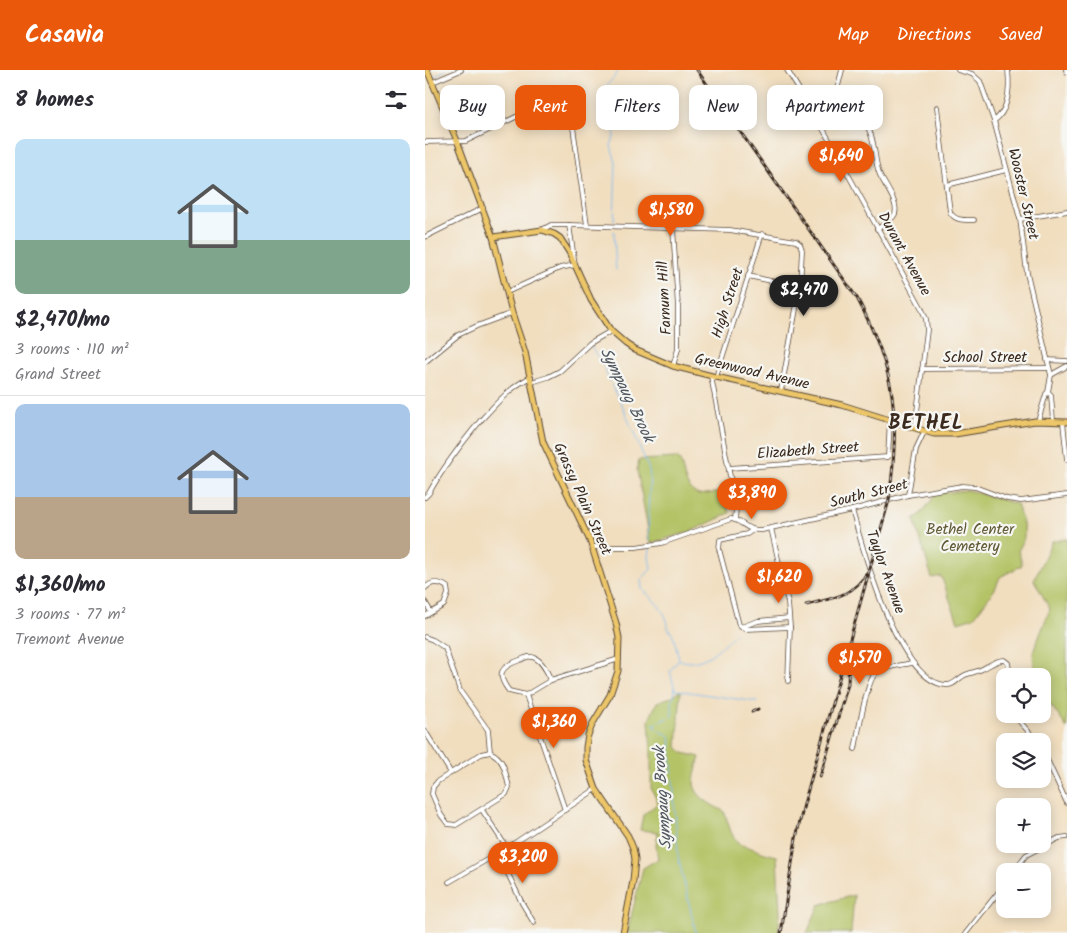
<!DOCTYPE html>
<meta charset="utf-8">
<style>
body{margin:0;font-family:Kalam,sans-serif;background:#f2f2f3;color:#2b2b33;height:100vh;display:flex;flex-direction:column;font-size:19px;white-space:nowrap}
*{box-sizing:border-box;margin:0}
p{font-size:16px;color:#7c7c81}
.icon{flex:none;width:28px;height:28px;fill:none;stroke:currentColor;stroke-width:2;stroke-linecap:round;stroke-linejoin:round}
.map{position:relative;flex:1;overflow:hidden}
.details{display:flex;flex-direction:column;background:#fff;width:425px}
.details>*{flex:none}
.hud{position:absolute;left:15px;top:15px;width:475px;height:45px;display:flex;gap:10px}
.tools{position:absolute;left:571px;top:598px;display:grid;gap:10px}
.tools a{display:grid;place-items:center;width:55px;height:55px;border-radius:10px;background:#fff;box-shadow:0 2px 12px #0003;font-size:25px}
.price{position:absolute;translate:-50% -42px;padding:0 11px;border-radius:18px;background:#ea580c;color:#fff;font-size:16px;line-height:32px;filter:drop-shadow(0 1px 2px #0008)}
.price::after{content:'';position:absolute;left:50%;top:30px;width:15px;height:11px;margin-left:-8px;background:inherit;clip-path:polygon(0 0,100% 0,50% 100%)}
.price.on{background:#222;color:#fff}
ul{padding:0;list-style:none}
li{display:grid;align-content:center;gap:10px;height:265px;padding:0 15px}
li+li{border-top:1px solid #e1e1e2}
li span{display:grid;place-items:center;height:155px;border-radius:10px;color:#555}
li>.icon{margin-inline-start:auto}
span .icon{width:90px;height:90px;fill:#fffc;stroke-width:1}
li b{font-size:21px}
h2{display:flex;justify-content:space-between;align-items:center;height:60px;padding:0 15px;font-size:21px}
.pill{padding:0 18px;border-radius:10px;background:#fff;box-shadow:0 2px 12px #0003;font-size:18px;line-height:45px}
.pill.on{background:#ea580c;color:#fff}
header{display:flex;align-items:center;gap:30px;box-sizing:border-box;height:70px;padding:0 25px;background:#ea580c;color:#fff}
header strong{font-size:24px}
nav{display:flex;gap:28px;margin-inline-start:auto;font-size:18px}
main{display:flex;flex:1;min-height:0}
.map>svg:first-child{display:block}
</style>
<header>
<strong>Casavia</strong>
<nav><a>Map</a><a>Directions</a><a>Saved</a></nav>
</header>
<main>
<section class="details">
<h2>8 homes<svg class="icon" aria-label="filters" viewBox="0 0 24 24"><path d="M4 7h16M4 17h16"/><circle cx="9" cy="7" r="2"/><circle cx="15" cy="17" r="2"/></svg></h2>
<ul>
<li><span style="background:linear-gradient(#bfe0f5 65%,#7fa58c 0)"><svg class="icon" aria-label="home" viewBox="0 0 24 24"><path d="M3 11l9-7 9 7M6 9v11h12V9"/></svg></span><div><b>$2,470/mo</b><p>3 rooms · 110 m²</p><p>Grand Street</p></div></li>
<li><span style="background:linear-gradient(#a9c7e8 60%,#b9a48a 0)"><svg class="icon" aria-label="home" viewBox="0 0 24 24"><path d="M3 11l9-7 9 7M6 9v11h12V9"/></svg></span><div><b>$1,360/mo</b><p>3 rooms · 77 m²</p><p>Tremont Avenue</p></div></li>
</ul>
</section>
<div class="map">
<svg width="642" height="863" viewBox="0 0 642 863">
<rect width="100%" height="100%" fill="#f6f6f2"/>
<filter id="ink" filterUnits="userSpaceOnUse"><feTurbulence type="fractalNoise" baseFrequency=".02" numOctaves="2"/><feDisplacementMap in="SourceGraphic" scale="10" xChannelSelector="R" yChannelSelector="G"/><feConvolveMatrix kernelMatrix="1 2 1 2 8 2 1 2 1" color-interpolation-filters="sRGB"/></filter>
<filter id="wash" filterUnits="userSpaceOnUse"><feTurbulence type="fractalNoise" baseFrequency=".0096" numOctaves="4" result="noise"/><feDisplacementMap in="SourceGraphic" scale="20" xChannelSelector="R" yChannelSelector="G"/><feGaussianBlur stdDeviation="1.12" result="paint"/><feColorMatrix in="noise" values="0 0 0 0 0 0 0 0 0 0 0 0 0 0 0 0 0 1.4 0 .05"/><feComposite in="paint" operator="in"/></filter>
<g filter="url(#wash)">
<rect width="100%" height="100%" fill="#f1debf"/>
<g fill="#b4c366" stroke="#787642">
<path d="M252 388C262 395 253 413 273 425L297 422 305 443 265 462 226 473 223 469V459L212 400 214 390Z"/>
<path d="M542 420 592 434C597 454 605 462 593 481L597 493 596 496 575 507 570 519 549 547 533 552 516 506 507 508 489 449 496 444 511 424Z"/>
<path d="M642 469V658L618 624V606H610L608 582 625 539 609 510 627 471Z"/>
<path d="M256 620 252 677 258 683 275 687C273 694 270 703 269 711 268 726 288 736 299 741L306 762 313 774C327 777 338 784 352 786L355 843 353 863H202L218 798 233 789 231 776 233 762 215 760 218 745 233 733 226 718V682L224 650 232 632 246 627Z"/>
<path d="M429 825 426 863H382L394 835Z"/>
</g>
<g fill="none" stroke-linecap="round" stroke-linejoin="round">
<g stroke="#7fbbf2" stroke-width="1">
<path d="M8 7 21 0"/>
<path d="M189 151 191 92 186 76 190 64 189 60 181 52 177 43V31L175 23 192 4 193 0"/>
<path d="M189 161 191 200"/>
<path d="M166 276 180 299 184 310 198 337 223 397 225 405 223 441 224 472"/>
<path d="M225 478 224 487 226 499 216 510 217 519C227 528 244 544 243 558L248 565 254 589 245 601 250 620 247 632V646L229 654 231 659 245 666 253 786 271 863"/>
<path d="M255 590C278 599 296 576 311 563"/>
<path d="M251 620 332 632"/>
</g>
</g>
</g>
<g filter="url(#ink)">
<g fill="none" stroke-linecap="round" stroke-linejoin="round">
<defs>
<g id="minor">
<path d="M362 0 397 57 496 237 501 249 502 260 490 358"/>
<path d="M533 0 547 4 555 11 569 51 595 149 602 203 626 305 623 322 621 324 613 351"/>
<path d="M641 0 642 2"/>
<path d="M8 12 36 0"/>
<path d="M413 16 417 0"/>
<path d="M512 37 525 142C530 151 539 150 549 150"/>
<path d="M569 51C584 40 585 18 583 0"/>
<path d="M397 57C406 51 413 46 425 47 454 50 446 86 455 105 459 114 474 133 470 144 467 151 458 155 452 159"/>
<path d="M0 72 41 71 128 29 138 26 144 29 162 155"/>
<path d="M522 115 581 100"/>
<path d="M595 149 642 141"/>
<path d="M117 160 126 155H144L305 160 371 171 375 174 377 180 375 217 356 321"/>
<path d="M0 167 58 138"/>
<path d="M323 206 375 217"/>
<path d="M82 222 135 198 150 195 144 155"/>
<path d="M622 290 642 291"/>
<path d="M0 292 33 265 52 256 87 243"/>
<path d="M248 296 253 279V237L248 158"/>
<path d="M497 299 624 298"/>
<path d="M626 305 642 296"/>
<path d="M286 306 311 438 310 450"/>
<path d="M291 307 337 164"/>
<path d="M107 312 123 307 135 301 165 273 186 261"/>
<path d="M623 322 626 325 628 351"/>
<path d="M638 352 642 390"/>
<path d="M304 398 463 387 465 349"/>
<path d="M483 425 491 379 499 362"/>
<path d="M0 427 4 423C19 396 36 374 56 350 72 333 85 317 106 307"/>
<path d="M427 440C438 479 473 612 521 615 529 616 533 608 540 605 545 603 550 602 555 600 563 597 570 590 579 590L583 593 585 606"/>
<path d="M346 458 363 533 365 557 363 611"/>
<path d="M328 460 322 464 295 470 294 479 314 555 320 559 365 557"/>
<path d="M167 477H211L237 473 306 449C319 451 320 461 337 460L427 440 483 425 537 416 550 417 582 429 596 431 642 425"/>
<path d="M0 518C7 511 15 512 22 517L23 524 19 535 0 546"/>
<path d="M0 532 6 542"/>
<path d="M316 557 333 551 364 548"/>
<path d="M0 567 8 570 20 578 35 621 63 660 65 682"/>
<path d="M101 625 140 740"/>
<path d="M101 625 84 621C71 604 75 597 95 590 100 588 104 585 110 588 118 592 122 602 126 610"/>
<path d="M101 625 126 610 194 589"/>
<path d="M590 644 595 652 612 671"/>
<path d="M111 655 126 651H133"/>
<path d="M0 661 26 703"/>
<path d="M430 679C433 664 441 613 450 604 456 597 478 595 487 593"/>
<path d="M618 681 642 733"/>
<path d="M65 682C80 689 80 702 84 717L81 724 31 755 23 754 16 745 7 724 8 717 13 711 56 684Z"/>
<path d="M57 740 82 778"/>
<path d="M73 783 97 833 109 853"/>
<path d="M589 801 601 785 634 768 642 767"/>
<path d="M24 812 82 778 171 719"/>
<path d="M541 863 580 814"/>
</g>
<g id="major">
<path d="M2 0 33 73 68 167 87 243 100 282 118 372 165 471 191 553 194 568 193 601 185 625 168 653 163 665 161 677V690L171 719 203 766 208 778 210 789 208 811 198 863"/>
<path d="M68 167 117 160 129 164 135 168 144 182 166 230 186 261 201 274 210 280 248 296 291 307 417 335 509 364H530L610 351 642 352"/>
</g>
</defs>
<use href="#minor" stroke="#564536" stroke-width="5.5"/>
<use href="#major" stroke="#564536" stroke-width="7"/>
<use href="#minor" stroke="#fff" stroke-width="4"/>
<use href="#major" stroke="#ecc669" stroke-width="5"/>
<defs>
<g id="rail">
<path d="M272 0 432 228C472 303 475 347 464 430L379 734 371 768 356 863"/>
<path d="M381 535C407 528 427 527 442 503"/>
<path d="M327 642 333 639"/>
<path d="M395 707 423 614 424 588"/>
</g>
</defs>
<use href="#rail" stroke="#3b2a1e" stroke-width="3"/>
<use href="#rail" stroke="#f6f6f2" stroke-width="1" stroke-dasharray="4" stroke-linecap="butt"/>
</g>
</g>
<g text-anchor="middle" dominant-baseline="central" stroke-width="4.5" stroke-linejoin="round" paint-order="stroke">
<g font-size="15" fill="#3b2a1e" stroke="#f6f6f2">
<text transform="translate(598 124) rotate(77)">Wooster Street</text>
<text transform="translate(479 184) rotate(61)">Durant Avenue</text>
<text transform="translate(240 228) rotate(-93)">Farnum Hill</text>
<text transform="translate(303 233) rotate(-72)">High Street</text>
<text x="560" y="288">School Street</text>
<text transform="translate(327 302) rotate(13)">Greenwood Avenue</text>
<text transform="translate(383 381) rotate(-4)">Elizabeth Street</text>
<text transform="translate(444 424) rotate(-14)">South Street</text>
<text transform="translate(157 429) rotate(66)">Grassy Plain Street</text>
<text transform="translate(460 502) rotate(70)">Taylor Avenue</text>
</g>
<g font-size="15" fill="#5f5834" stroke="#f6f6f2">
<text x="545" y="460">Bethel Center<tspan x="545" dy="17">Cemetery</tspan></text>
</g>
<g font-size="16" font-style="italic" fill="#4f565e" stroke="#f6f6f2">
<text transform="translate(202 325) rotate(64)">Sympaug Brook</text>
<text transform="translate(238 728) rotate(-94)">Sympaug Brook</text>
</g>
<g font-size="20" font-weight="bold" letter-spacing="1" fill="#3b2a1e" stroke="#f6f6f2">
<text x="501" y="354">BETHEL</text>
</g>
</g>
</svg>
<div class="tools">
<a><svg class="icon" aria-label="locate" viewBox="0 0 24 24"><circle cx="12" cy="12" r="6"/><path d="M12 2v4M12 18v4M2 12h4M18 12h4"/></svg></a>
<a><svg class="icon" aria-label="layers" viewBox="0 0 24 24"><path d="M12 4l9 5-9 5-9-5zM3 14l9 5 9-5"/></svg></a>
<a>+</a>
<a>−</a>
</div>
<b class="price" style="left:416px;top:113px">$1,640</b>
<b class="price" style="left:246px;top:167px">$1,580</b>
<b class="price on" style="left:379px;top:247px">$2,470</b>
<b class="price" style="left:327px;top:450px">$3,890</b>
<b class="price" style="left:354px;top:534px">$1,620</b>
<b class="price" style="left:435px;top:615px">$1,570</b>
<b class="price" style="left:129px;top:679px">$1,360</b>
<b class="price" style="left:98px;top:814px">$3,200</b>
<div class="hud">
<a class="pill">Buy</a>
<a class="pill on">Rent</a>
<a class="pill">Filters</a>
<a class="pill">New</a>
<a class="pill">Apartment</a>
</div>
</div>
</main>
